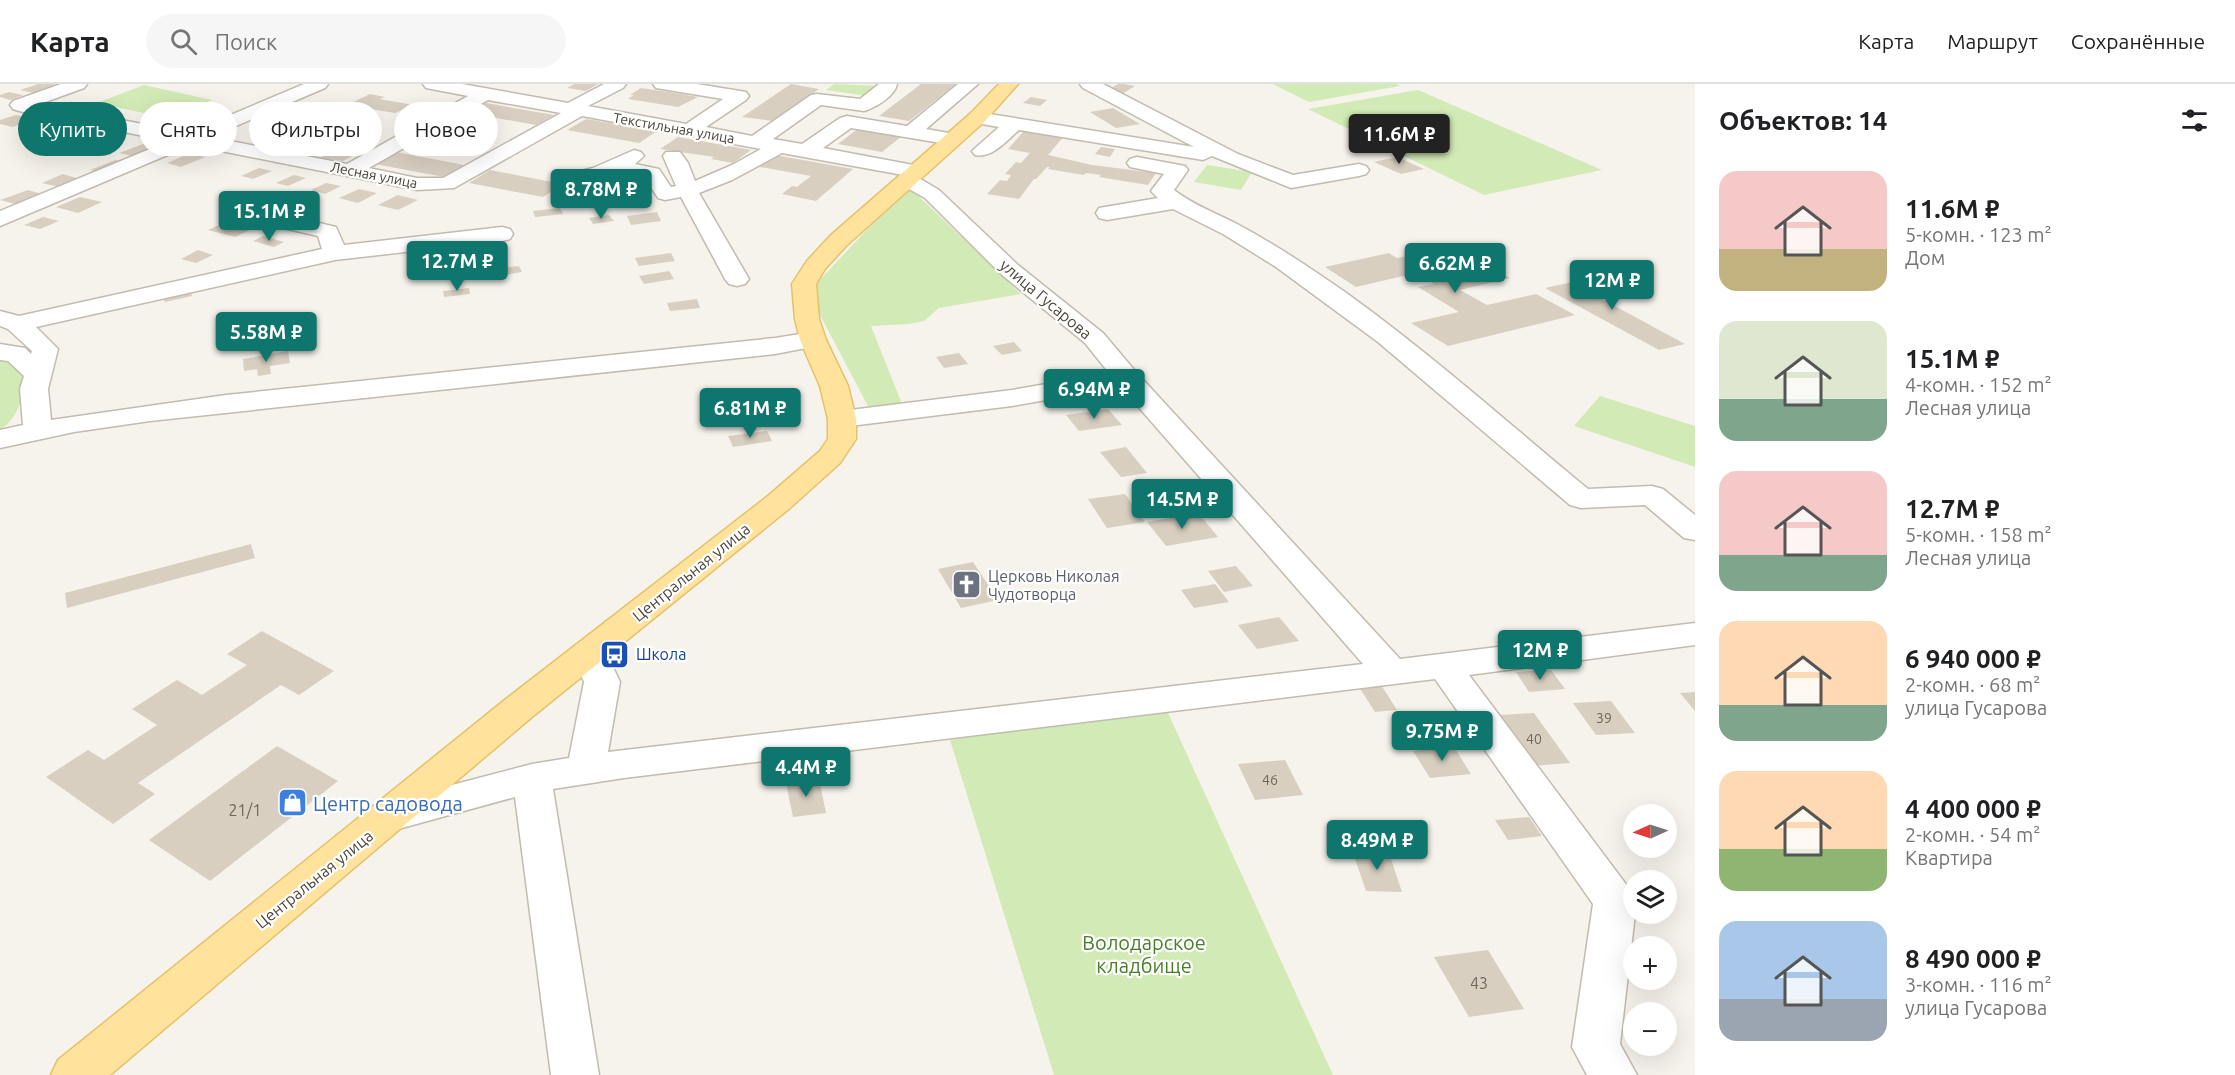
<!DOCTYPE html>
<html lang="ru">
<meta charset="utf-8">
<style>
body{margin:0;font-family:Ubuntu,sans-serif;background:#f6f6f6;color:#202124;height:100vh;display:flex;flex-direction:column;font-size:22px;white-space:nowrap}
*{box-sizing:border-box;margin:0}
p{font-size:20px;color:#757577}
.icon{flex:none;width:33px;height:33px;fill:none;stroke:currentColor;stroke-width:2;stroke-linecap:round;stroke-linejoin:round}
.map{position:relative;flex:1;overflow:hidden}
.drawer{display:flex;flex-direction:column;background:#fff;width:540px}
.drawer>*{flex:none}
.hud{position:absolute;left:18px;top:18px;width:570px;height:54px;display:flex;gap:12px}
.needle{width:39px;rotate:267deg}
.fabs{position:absolute;left:1623px;top:720px;display:grid;gap:12px}
.fabs a{display:grid;place-items:center;width:54px;height:54px;border-radius:50%;background:#fff;box-shadow:0 6px 24px #0002;font-size:30px}
.price{position:absolute;translate:-50% -51px;padding:0 14px;border-radius:6px;background:#0f766e;color:#fff;font-size:20px;line-height:39px;filter:drop-shadow(0 2px 3px #0008)}
.price::after{content:'';position:absolute;left:50%;top:36px;width:18px;height:14px;margin-left:-9px;background:inherit;clip-path:polygon(0 0,100% 0,50% 100%)}
.price.selected{background:#222;color:#fff}
ul{padding:0;list-style:none}
li{display:flex;align-items:center;gap:18px;height:150px;padding:0 24px}
li span{display:grid;place-items:center;flex:none;width:168px;height:120px;border-radius:18px;color:#555}
li>.icon{margin-inline-start:auto}
span .icon{width:72px;height:72px;fill:#fffc;stroke-width:1}
li b{font-size:26px}
h2{display:flex;justify-content:space-between;align-items:center;height:72px;padding:0 24px;font-size:26px}
.chip{padding:0 21px;border-radius:27px;background:#fff;box-shadow:0 6px 24px #0002;font-size:21px;line-height:54px}
.chip.selected{background:#0f766e;color:#fff}
header{display:flex;align-items:center;gap:36px;box-sizing:border-box;height:84px;padding:0 30px;background:#fff;border-bottom:2px solid #e0e0e0}
header strong{font-size:28px}
nav{display:flex;gap:33px;margin-inline-start:auto;font-size:21px}
.search{width:420px;height:54px;background:#f6f6f6;display:flex;align-items:center;gap:15px;box-sizing:border-box;padding:0 21px;border-radius:33px;color:#757577;font-size:22px}
main{display:flex;flex:1;min-height:0}
.map>svg:first-child{display:block}
</style>
<header>
<strong>Карта</strong>
<div class="search"><svg class="icon" aria-label="search" viewBox="0 0 24 24"><circle cx="10" cy="10" r="6"/><path d="M15 15l6 6"/></svg>Поиск</div>
<nav><a>Карта</a><a>Маршрут</a><a>Сохранённые</a></nav>
</header>
<main>
<div class="map">
<svg width="1695" height="991" viewBox="0 0 1695 991">
<rect width="100%" height="100%" fill="#f6f3ec"/>
<g fill="#d2eab5">
<path d="M834 0 881 2 868 12 826 6Z"/>
<path d="M1273 0H1396L1400 2 1309 18Z"/>
<path d="M144 1 212 16 167 34 97 19Z"/>
<path d="M1418 6 1602 86 1484 111 1308 25Z"/>
<path d="M1207 81 1252 88 1241 106 1194 98Z"/>
<path d="M908 102 1021 210 939 224 924 237 908 240 871 242 902 320 869 324 819 229 817 199Z"/>
<path d="M10 273 30 297C23 311 15 340 0 345V275Z"/>
<path d="M1600 312 1695 342V383L1574 342Z"/>
<path d="M1164 620 1333 991H1054L950 656Z"/>
</g>
<g fill="#d8cfc1">
<path d="M38 0H51L58 1 34 9 20 6Z"/>
<path d="M574 0H598L586 7 567 4Z"/>
<path d="M791 0 819 5 773 37 742 33Z"/>
<path d="M921 0H956L909 37 879 32Z"/>
<path d="M1118 0H1124L1135 2 1122 10 1107 6Z"/>
<path d="M641 4 669 8 698 13 678 23 628 15 634 11H630Z"/>
<path d="M9 8 23 11 10 16 0 13V11Z"/>
<path d="M370 10 385 13 380 15 413 21 395 29 347 21Z"/>
<path d="M1031 13 1047 16 1040 22 1023 19Z"/>
<path d="M486 19 554 31 536 41 468 29Z"/>
<path d="M1113 24 1140 40 1116 44 1090 28Z"/>
<path d="M16 31 35 35 13 43 0 40V36Z"/>
<path d="M586 35 657 47 639 59 567 46Z"/>
<path d="M48 38 61 41 37 50 24 46Z"/>
<path d="M79 44 91 47 65 56 53 53Z"/>
<path d="M859 44 902 52 882 68 838 60Z"/>
<path d="M280 45 305 52 280 62 255 54Z"/>
<path d="M1025 46 1064 52 1048 71 1092 81 1156 89 1148 101 1099 93 1101 91 1086 89 1084 91 1048 85 1050 83H1047L1036 95H1034L1019 115 987 110 1000 96 1007 97 1011 91 1005 90 1016 78 1021 79 1030 69 1008 65Z"/>
<path d="M102 52 114 55 88 65 76 62Z"/>
<path d="M678 53 751 66 733 79 711 75 714 73 660 65Z"/>
<path d="M143 60 155 63 132 72 119 69Z"/>
<path d="M341 62 363 66 343 77 320 74Z"/>
<path d="M1101 63 1115 65 1110 73 1095 70Z"/>
<path d="M396 68 464 81 444 93 375 80Z"/>
<path d="M191 69 205 73 181 83 167 79Z"/>
<path d="M775 71 853 85 816 117 782 110 792 102 797 103 811 92 760 83Z"/>
<path d="M1397 73 1424 85 1401 90 1374 78Z"/>
<path d="M115 76 125 78 100 88 90 86Z"/>
<path d="M259 84 272 87 253 95 241 92Z"/>
<path d="M490 86 563 100 543 113 469 99Z"/>
<path d="M63 90 80 95 59 103 42 99Z"/>
<path d="M294 91 306 94 288 102 276 99Z"/>
<path d="M326 99 341 102 325 110 311 106Z"/>
<path d="M642 100 647 110 618 113 614 104Z"/>
<path d="M359 105 377 109 358 119 339 114Z"/>
<path d="M28 106 42 110 15 120 0 116Z"/>
<path d="M398 111 418 116 398 126 378 121Z"/>
<path d="M80 113 102 118 78 129 56 123Z"/>
<path d="M560 124 563 130 535 133 533 127Z"/>
<path d="M657 128 661 137 631 141 627 132Z"/>
<path d="M609 131 614 137 593 140 589 134Z"/>
<path d="M43 133 59 137 40 145 24 141Z"/>
<path d="M227 137 254 144 235 153 208 146Z"/>
<path d="M263 152 284 158 274 163 253 157Z"/>
<path d="M1452 163 1510 194 1460 206 1487 221 1536 210 1575 231 1448 262 1411 239 1459 228 1418 203 1434 200 1416 189 1356 203 1325 183 1389 169 1397 174Z"/>
<path d="M198 166 213 171 196 179 181 175Z"/>
<path d="M671 169 675 177 639 182 635 174Z"/>
<path d="M519 182 522 188 504 191 502 184Z"/>
<path d="M669 187 674 195 644 200 639 192Z"/>
<path d="M1591 194 1621 209 1600 214 1685 260 1659 266 1545 204Z"/>
<path d="M469 204 470 210 444 213 443 207Z"/>
<path d="M190 207 192 212 165 218 162 212Z"/>
<path d="M697 215 700 224 670 227 667 219Z"/>
<path d="M1014 258 1022 267 1002 271 993 262Z"/>
<path d="M288 267 290 279 270 282 271 290 258 292 257 285 244 287 243 275Z"/>
<path d="M959 269 968 280 944 284 936 273Z"/>
<path d="M758 312 762 324 719 330 715 317Z"/>
<path d="M1108 325 1122 341 1079 347 1066 331Z"/>
<path d="M767 347 772 357 733 363 728 352Z"/>
<path d="M1126 363 1147 389 1121 393 1100 368Z"/>
<path d="M1125 410 1145 438 1107 444 1088 415Z"/>
<path d="M1198 429 1218 453 1166 462 1147 438Z"/>
<path d="M251 460 255 474 67 524 65 509Z"/>
<path d="M973 478 998 516 961 524 938 485Z"/>
<path d="M1236 482 1253 502 1224 508 1208 487Z"/>
<path d="M1215 500 1229 518 1194 524 1181 506Z"/>
<path d="M1279 533 1299 557 1257 565 1238 541Z"/>
<path d="M262 547 334 587 299 611 281 601 138 699 155 710 113 740 46 693 88 666 104 676 157 641 132 625 177 596 202 611 247 581 227 570Z"/>
<path d="M1551 586 1565 605 1529 608 1516 588Z"/>
<path d="M1381 601 1397 626 1375 628 1359 603Z"/>
<path d="M1695 608V627L1680 609Z"/>
<path d="M1611 617 1635 649 1596 651 1573 619Z"/>
<path d="M1534 629 1570 679 1532 682 1498 631Z"/>
<path d="M277 662 338 697 210 797 149 756Z"/>
<path d="M1454 663 1471 690 1430 694 1413 667Z"/>
<path d="M1285 676 1303 711 1255 716 1238 680Z"/>
<path d="M819 695 826 729 793 733 786 699Z"/>
<path d="M1529 733 1542 752 1508 756 1495 736Z"/>
<path d="M1352 766H1388L1402 808 1366 807Z"/>
<path d="M1488 866 1524 925 1469 933 1434 873Z"/>
</g>
<g fill="none" stroke-linecap="round" stroke-linejoin="round">
<defs>
<g id="minor">
<path d="M61 0H87L84 4 40 20 188 49 304 0H328L325 4 210 53 347 80 468 12 426 4 423 0H462L568 19 604 0H626L623 4 588 22 686 40 723 15 662 5 656 4 653 0H697L740 7 746 8 749 12 746 16 706 43 752 52 811 11 817 10 860 15 879 0H897C895 12 875 24 864 27L821 21 773 55 802 60 840 34 847 32 907 42 958 0H978L926 45 960 51 963 55 960 59 953 61 851 44 823 64 924 83 927 87 924 91 917 93 939 106 1018 181 1103 249 1136 288 1400 575 1695 539V561L1469 591 1634 811 1635 830 1620 960 1637 991H1587L1572 963 1593 820 1435 595 624 694 553 705 599 991H551L515 713 391 747 377 743 371 732 377 721 391 717 532 680 569 674 584 598 572 568 578 560 590 556 602 560 620 598 608 668 1363 580 1121 303 1012 322 842 343 832 341 828 335 832 329 842 327 1012 306 1109 289 1085 259 1002 191 925 114 900 100 897 96 903 91 782 69 732 96 699 109 749 195 745 200 737 202 729 200 725 195 681 113 665 116 658 114 645 94 618 89 581 100 563 103 556 101 553 97 556 93 593 84 634 66 641 68 644 72 635 80 659 85 671 103 676 102 663 72 666 68H680L688 79 695 97 732 81 761 65 582 32 454 104 417 106 191 61 0 142V127L169 57 19 27 13 25 10 21 13 17ZM488 16 561 29 443 94H417L369 84Z"/>
<path d="M1080 0H1103L1238 70 1293 91 1359 80 1366 82 1369 86 1366 90 1359 92 1291 104 1212 72 1203 76 1019 46C1006 57 992 75 975 71L972 67 999 43 970 38 968 34 970 30 977 28 1194 63 1083 4Z"/>
<path d="M1137 73 1185 82 1188 86 1174 106C1193 121 1216 129 1237 140 1275 160 1310 184 1345 208 1430 269 1508 339 1588 405L1652 402 1663 405 1695 431V456L1684 454 1645 421 1581 424 1570 421 1378 258 1276 183 1223 150 1173 125 1107 136 1099 134 1096 129 1099 124 1158 114 1151 107 1164 90 1130 83 1127 79 1130 75Z"/>
<path d="M265 126 336 143 344 161 502 143 510 145 513 150 510 155 502 157 335 176 36 243 58 265 48 305 51 336 226 311 775 254 813 248 822 251 826 256 822 261 775 270 150 337 74 348 0 364V346L23 341 20 305 24 292 8 277 0 276V260L25 264 31 270 32 267 8 245 0 242V227L19 232 322 165 318 152 257 138 254 133 257 128Z"/>
</g>
<path id="major" d="M999 0H1018L984 38 846 162 825 185 816 200 819 235 826 256 848 302 856 335V355L840 379 790 424 532 633 110 991H51L58 976 506 615 768 412 820 367 828 355V335L820 302 800 256 795 235 792 200 807 177 830 152 970 30Z"/>
</defs>
<use href="#minor" stroke="#c2bbae" stroke-width="3"/>
<use href="#major" stroke="#e6c16a" stroke-width="3"/>
<use href="#minor" fill="#fff" fill-rule="evenodd"/>
<use href="#major" fill="#ffe39c" fill-rule="evenodd"/>
</g>
<defs>
<symbol id="church-square" viewBox="-11 -11 22 22"><rect x="-9" y="-9" width="18" height="18" rx="4" fill="#6b7280" stroke="#fff"/><path d="M-1.2-6h2.4v3.5h3.3v2.4h-3.3V6h-2.4V-.1h-3.3v-2.4h3.3Z" fill="#fff"/></symbol>
<symbol id="bus-square" viewBox="-11 -11 22 22"><rect x="-9" y="-9" width="18" height="18" rx="4" fill="#1a4fb4" stroke="#fff"/><path d="M-5-6H5V4H4V6H2V4H-2V6H-4V4H-5ZM-3.5-4V0h7V-4ZM-3.5 1.2v1.5H-2V1.2ZM2 1.2v1.5H3.5V1.2Z" fill="#fff"/></symbol>
<symbol id="shop-square" viewBox="-11 -11 22 22"><rect x="-9" y="-9" width="18" height="18" rx="4" fill="#3f7fe0" stroke="#fff"/><path d="M-5-2.5h2.3a2.7 3.5 0 0 1 5.4 0H5L5.5 6h-11ZM-1.5-2.5h3a1.5 2.3 0 0 0-3 0Z" fill="#fff"/></symbol>
</defs>
<g fill-rule="evenodd">
<use href="#church-square" x="950" y="484" width="33" height="33"/>
<use href="#bus-square" x="598" y="554" width="33" height="33"/>
<use href="#shop-square" x="276" y="702" width="33" height="33"/>
</g>
<g text-anchor="middle" dominant-baseline="central" stroke-width="4.5" stroke-linejoin="round" paint-order="stroke">
<g font-size="14" fill="#4b4439" stroke="#fff">
<text transform="translate(674 44) rotate(10)">Текстильная улица</text>
<text transform="translate(374 91) rotate(11)">Лесная улица</text>
</g>
<g font-size="14" fill="#6e675b">
<text x="1604" y="634">39</text>
<text x="1534" y="655">40</text>
<text x="1270" y="696">46</text>
</g>
<g font-size="16" fill="#4b4439" stroke="#fff">
<text transform="translate(1046 215) rotate(40)">улица Гусарова</text>
<text transform="translate(691 488) rotate(-39)">Центральная улица</text>
<text transform="translate(314 795) rotate(-39)">Центральная улица</text>
</g>
<g font-size="16" fill="#5b616d" stroke="#fff" text-anchor="start">
<text x="988" y="492">Церковь Николая<tspan x="988" dy="18">Чудотворца</tspan></text>
</g>
<g font-size="16" fill="#164399" stroke="#fff" text-anchor="start">
<text x="636" y="570">Школа</text>
</g>
<g font-size="16" fill="#6e675b">
<text x="245" y="726">21/1</text>
<text x="1479" y="899">43</text>
</g>
<g font-size="20" fill="#366cbe" stroke="#fff" text-anchor="start">
<text x="313" y="719">Центр садовода</text>
</g>
<g font-size="20" fill="#4a7f2a" stroke="#fff">
<text x="1144" y="858">Володарское<tspan x="1144" dy="23">кладбище</tspan></text>
</g>
</g>
</svg>
<div class="fabs">
<a><svg class="needle" viewBox="-14 -14 28 28"><path d="M0-13l5 13h-10z" fill="#e53935"/><path d="M0 13l5-13h-10z" fill="#757577"/></svg></a>
<a><svg class="icon" aria-label="layers" viewBox="0 0 24 24"><path d="M12 4l9 5-9 5-9-5zM3 14l9 5 9-5"/></svg></a>
<a>+</a>
<a>−</a>
</div>
<b class="price selected" style="left:1399px;top:81px">11.6M ₽</b>
<b class="price" style="left:601px;top:136px">8.78M ₽</b>
<b class="price" style="left:269px;top:158px">15.1M ₽</b>
<b class="price" style="left:457px;top:208px">12.7M ₽</b>
<b class="price" style="left:1455px;top:210px">6.62M ₽</b>
<b class="price" style="left:1612px;top:227px">12M ₽</b>
<b class="price" style="left:266px;top:279px">5.58M ₽</b>
<b class="price" style="left:1094px;top:336px">6.94M ₽</b>
<b class="price" style="left:750px;top:355px">6.81M ₽</b>
<b class="price" style="left:1182px;top:446px">14.5M ₽</b>
<b class="price" style="left:1540px;top:597px">12M ₽</b>
<b class="price" style="left:1442px;top:678px">9.75M ₽</b>
<b class="price" style="left:806px;top:714px">4.4M ₽</b>
<b class="price" style="left:1377px;top:787px">8.49M ₽</b>
<div class="hud">
<a class="chip selected">Купить</a>
<a class="chip">Снять</a>
<a class="chip">Фильтры</a>
<a class="chip">Новое</a>
</div>
</div>
<section class="drawer">
<h2>Объектов: 14<svg class="icon" aria-label="filters" viewBox="0 0 24 24"><path d="M4 7h16M4 17h16"/><circle cx="9" cy="7" r="2"/><circle cx="15" cy="17" r="2"/></svg></h2>
<ul>
<li><span style="background:linear-gradient(#f6c9c9 65%,#c2b280 0)"><svg class="icon" aria-label="home" viewBox="0 0 24 24"><path d="M3 11l9-7 9 7M6 9v11h12V9"/></svg></span><div><b>11.6M ₽</b><p>5-комн. · 123 m²</p><p>Дом</p></div></li>
<li><span style="background:linear-gradient(#dfe7d0 65%,#7fa58c 0)"><svg class="icon" aria-label="home" viewBox="0 0 24 24"><path d="M3 11l9-7 9 7M6 9v11h12V9"/></svg></span><div><b>15.1M ₽</b><p>4-комн. · 152 m²</p><p>Лесная улица</p></div></li>
<li><span style="background:linear-gradient(#f6c9c9 70%,#7fa58c 0)"><svg class="icon" aria-label="home" viewBox="0 0 24 24"><path d="M3 11l9-7 9 7M6 9v11h12V9"/></svg></span><div><b>12.7M ₽</b><p>5-комн. · 158 m²</p><p>Лесная улица</p></div></li>
<li><span style="background:linear-gradient(#ffd9b3 70%,#7fa58c 0)"><svg class="icon" aria-label="home" viewBox="0 0 24 24"><path d="M3 11l9-7 9 7M6 9v11h12V9"/></svg></span><div><b>6 940 000 ₽</b><p>2-комн. · 68 m²</p><p>улица Гусарова</p></div></li>
<li><span style="background:linear-gradient(#ffd9b3 65%,#8fb573 0)"><svg class="icon" aria-label="home" viewBox="0 0 24 24"><path d="M3 11l9-7 9 7M6 9v11h12V9"/></svg></span><div><b>4 400 000 ₽</b><p>2-комн. · 54 m²</p><p>Квартира</p></div></li>
<li><span style="background:linear-gradient(#a9c7e8 65%,#9aa5b1 0)"><svg class="icon" aria-label="home" viewBox="0 0 24 24"><path d="M3 11l9-7 9 7M6 9v11h12V9"/></svg></span><div><b>8 490 000 ₽</b><p>3-комн. · 116 m²</p><p>улица Гусарова</p></div></li>
</ul>
</section>
</main>
